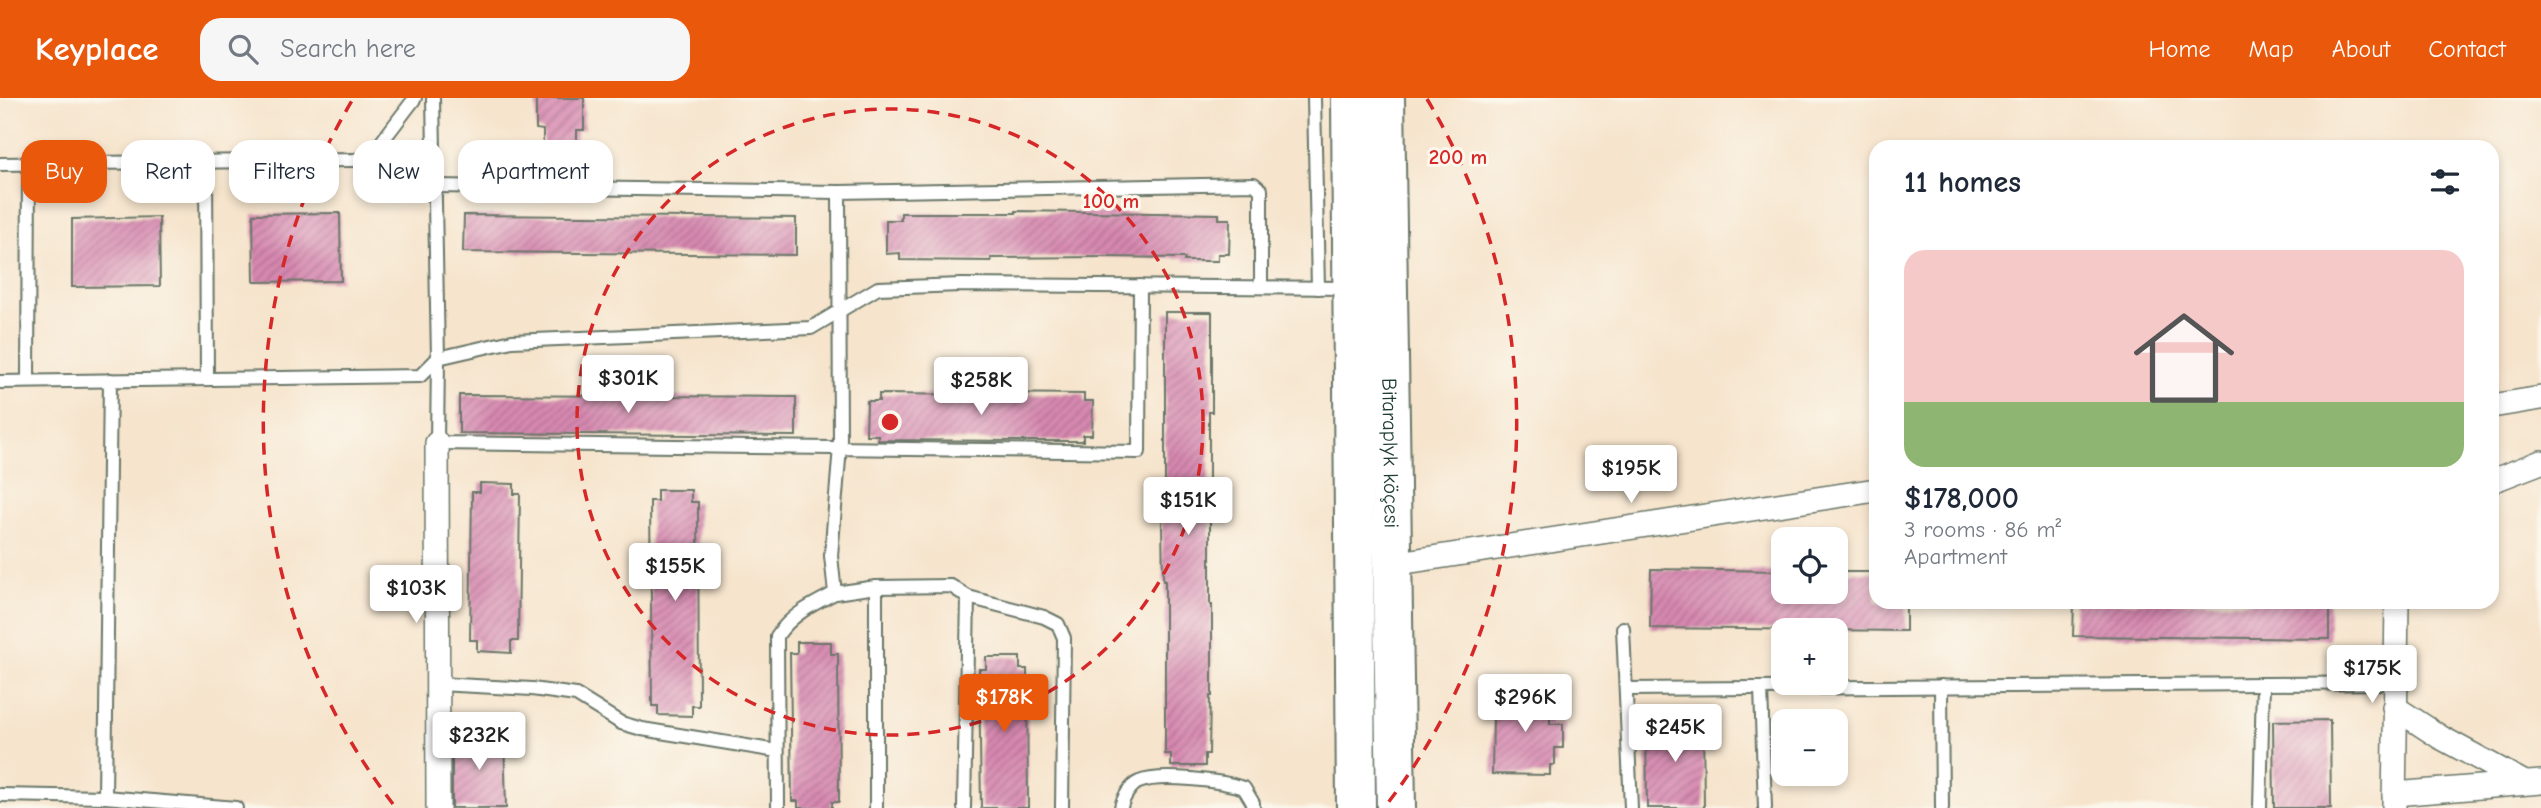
<!DOCTYPE html>
<meta charset="utf-8">
<style>
body{margin:0;font-family:"Comic Neue",sans-serif;background:#f6f6f7;color:#1f2937;height:100vh;display:flex;flex-direction:column;font-size:26px;white-space:nowrap}
*{box-sizing:border-box;margin:0}
p{font-size:23px;color:#747a83}
.icon{flex:none;width:38px;height:38px;fill:none;stroke:currentColor;stroke-width:2;stroke-linecap:round;stroke-linejoin:round}
.map{position:relative;flex:1;overflow:hidden}
.sheet{position:absolute;left:1869px;top:42px;width:630px;height:469px;display:flex;flex-direction:column;background:#fff;border-radius:21px;box-shadow:0 4px 10px #0003}
.sheet>*{flex:none}
.hud{position:absolute;left:21px;top:42px;width:665px;height:63px;display:flex;gap:14px}
.fabs{position:absolute;left:1771px;top:429px;display:grid;gap:14px}
.fabs a{display:grid;place-items:center;width:77px;height:77px;border-radius:14px;background:#fff;box-shadow:0 4px 10px #0003;font-size:35px}
.price{position:absolute;translate:-50% -60px;padding:0 16px;border-radius:7px;background:#fff;color:#222;font-size:23px;line-height:46px;filter:drop-shadow(0 2px 4px #0008)}
.price::after{content:'';position:absolute;left:50%;top:42px;width:21px;height:16px;margin-left:-10px;background:inherit;clip-path:polygon(0 0,100% 0,50% 100%)}
.price.active{background:#ea580c;color:#fff}
ul{padding:0;list-style:none}
li{display:grid;align-content:center;gap:14px;height:371px;padding:0 35px}
li+li{border-top:2px solid #e0e1e3}
li span{display:grid;place-items:center;height:217px;border-radius:21px;color:#555}
li>.icon{margin-inline-start:auto}
span .icon{width:126px;height:126px;fill:#fffc;stroke-width:1}
li b{font-size:30px}
h2{display:flex;justify-content:space-between;align-items:center;height:84px;padding:0 35px;font-size:30px}
.tag{padding:0 24px;border-radius:21px;background:#fff;box-shadow:0 4px 10px #0003;font-size:24px;line-height:63px}
.tag.active{background:#ea580c;color:#fff}
header{display:flex;align-items:center;gap:42px;box-sizing:border-box;height:98px;padding:0 35px;background:#ea580c;color:#fff}
header strong{font-size:33px}
nav{display:flex;gap:38px;margin-inline-start:auto;font-size:24px}
.search{width:490px;height:63px;background:#f6f6f7;display:flex;align-items:center;gap:18px;box-sizing:border-box;padding:0 24px;border-radius:21px;color:#747a83;font-size:26px}
.map>svg:first-child{display:block}
</style>
<header>
<strong>Keyplace</strong>
<div class="search"><svg class="icon" aria-label="search" viewBox="0 0 24 24"><circle cx="10" cy="10" r="6"/><path d="M15 15l6 6"/></svg>Search here</div>
<nav><a>Home</a><a>Map</a><a>About</a><a>Contact</a></nav>
</header>
<div class="map">
<svg width="2541" height="710" viewBox="0 0 2541 710">
<defs>
<pattern id="building-hatch" width="6" height="6" patternUnits="userSpaceOnUse" patternTransform="scale(1.75)"><rect width="6" height="6" fill="#d788b0"/><path d="M-1 1l2-2M0 6l6-6M5 7l2-2" fill="none" stroke="#ae7090"/></pattern>
</defs>
<rect width="100%" height="100%" fill="#fbf7ec"/>
<filter id="ink" filterUnits="userSpaceOnUse"><feTurbulence type="fractalNoise" baseFrequency=".0143" numOctaves="2"/><feDisplacementMap in="SourceGraphic" scale="14" xChannelSelector="R" yChannelSelector="G"/><feConvolveMatrix kernelMatrix="1 2 1 2 8 2 1 2 1" color-interpolation-filters="sRGB"/></filter>
<filter id="wash" filterUnits="userSpaceOnUse"><feTurbulence type="fractalNoise" baseFrequency=".00686" numOctaves="4" result="noise"/><feDisplacementMap in="SourceGraphic" scale="28" xChannelSelector="R" yChannelSelector="G"/><feGaussianBlur stdDeviation="1.57" result="paint"/><feColorMatrix in="noise" values="0 0 0 0 0 0 0 0 0 0 0 0 0 0 0 0 0 1.4 0 .05"/><feComposite in="paint" operator="in"/></filter>
<g filter="url(#wash)">
<rect width="100%" height="100%" fill="#f6e4cc"/>
<g id="blocks">
<g fill="url(#building-hatch)">
<path d="M536 0H584V32H577V48H543V32L536 31Z"/>
<path d="M1016 113 1219 116V121H1230L1229 156H1218V163H1184L1185 160 1105 159 991 160V163L900 162V155L886 156V122H901V115H1016Z"/>
<path d="M340 115 341 183 254 184 253 116Z"/>
<path d="M464 117 796 120V157L463 154Z"/>
<path d="M159 119 160 188 72 189V121Z"/>
<path d="M1165 214H1212V314H1209V393H1210V507H1212V598H1210L1209 656H1205V668H1171V656H1165V483H1163L1162 426 1163 392H1165Z"/>
<path d="M994 295 1084 296V303H1093L1092 337H1083V343H1026L878 342V337H866L867 303H879V296L993 297Z"/>
<path d="M459 297 796 299V338L459 335Z"/>
<path d="M480 385 514 386V396H520L518 543H511V555L477 553V542H470L472 394H480Z"/>
<path d="M657 392H691V404H698L699 608H692V618L658 617V608H652L650 403H657Z"/>
<path d="M1651 471 1783 473V494H1836V474H1876V504H1906V533L1650 530Z"/>
<path d="M2074 504H2329V541L2073 538Z"/>
<path d="M797 544H831V556H838L839 704H832V710H798V703H792L790 555H797Z"/>
<path d="M986 559H1020V571H1027L1028 710H981L979 571H986Z"/>
<path d="M1506 587 1523 588V594H1550V626H1563V650H1555V667H1550V677L1492 676 1493 617H1500V600H1506Z"/>
<path d="M1646 622H1703L1704 710H1647Z"/>
<path d="M2330 622 2331 710H2274L2273 623Z"/>
<path d="M504 637 506 710H452V639Z"/>
</g>
</g>
</g>
<g filter="url(#ink)">
<use href="#blocks" fill-opacity="0" stroke="#6a7769" stroke-width="2"/>
<g fill="none" stroke-linecap="round" stroke-linejoin="round">
<defs>
<g id="service">
<path d="M433 0 438 260 512 243 811 230 878 190 961 187 1347 190"/>
<path d="M1314 0 1318 190"/>
<path d="M206 64 207 281"/>
<path d="M0 66 354 62 365 60 374 54 415 0"/>
<path d="M435 88 839 94"/>
<path d="M438 260 437 345 1139 354 1140 188"/>
<path d="M28 283 29 66"/>
<path d="M0 284 420 278 438 260"/>
<path d="M876 489V710"/>
<path d="M968 499 1044 519 1058 526 1064 540 1062 710"/>
<path d="M1623 530 1631 710"/>
<path d="M438 586 532 591 576 597 621 625 642 631 777 653"/>
<path d="M1941 588 1942 710"/>
<path d="M1761 590 1765 710"/>
<path d="M1626 591 2394 585"/>
<path d="M0 697 105 699 236 710"/>
<path d="M105 699 110 282"/>
<path d="M778 710 777 538C792 516 812 507 835 495"/>
<path d="M964 710 968 499 951 488 876 489 835 495 831 458 840 349 839 94 1254 86 1261 92V189"/>
<path d="M1121 710C1122 701 1131 687 1139 684 1160 675 1222 683 1244 690L1253 705V710"/>
<path d="M2260 710 2263 586"/>
</g>
<g id="minor">
<path d="M2492 308 2541 300"/>
<path d="M437 345 438 710"/>
<path d="M2492 383 2541 364"/>
<path d="M1392 466 1876 392"/>
<path d="M2394 609 2440 639 2523 684"/>
<path d="M2394 696 2541 684"/>
<path d="M2394 710 2397 504"/>
</g>
<g id="trunk">
<path d="M1351 0 1356 710"/>
<path id="s1" d="M1385 0 1396 710"/>
</g>
</defs>
<use href="#service" stroke="#6a7769" stroke-width="16"/>
<use href="#minor" stroke="#6a7769" stroke-width="26"/>
<use href="#trunk" stroke="#6a7769" stroke-width="42"/>
<use href="#service" stroke="#fff" stroke-width="12"/>
<use href="#minor" stroke="#fff" stroke-width="23"/>
<use href="#trunk" stroke="#fff" stroke-width="38"/>
</g>
</g>
<g fill="none" stroke="#d62828" stroke-width="3.5" stroke-dasharray="12 9">
<circle cx="890" cy="324" r="313"/>
<path d="M393 706A627 627 0 0 1 353 1M1427 1A627 627 0 0 1 1387 706"/>
</g>
<g text-anchor="middle" dominant-baseline="central" stroke-width="6" stroke-linejoin="round" paint-order="stroke">
<g font-size="21" fill="#1f3d34" stroke="#fbf7ec">
<text stroke="none"><textPath href="#s1" startOffset="355">Bitaraplyk köçesi</textPath></text>
</g>
</g>
<circle cx="890" cy="324" r="10" fill="#d62828" stroke="#fbf7ec" stroke-width="3.5"/>
<g font-size="21" text-anchor="middle" font-weight="bold" fill="#d62828" stroke="#fbf7ec" stroke-width="6" stroke-linejoin="round" paint-order="stroke">
<text x="1458" y="66">200 m</text>
<text x="1111" y="110">100 m</text>
</g>
</svg>
<div class="fabs">
<a><svg class="icon" aria-label="locate" viewBox="0 0 24 24"><circle cx="12" cy="12" r="6"/><path d="M12 2v4M12 18v4M2 12h4M18 12h4"/></svg></a>
<a>+</a>
<a>−</a>
</div>
<b class="price" style="left:628px;top:317px">$301K</b>
<b class="price" style="left:981px;top:319px">$258K</b>
<b class="price" style="left:1631px;top:407px">$195K</b>
<b class="price" style="left:1188px;top:439px">$151K</b>
<b class="price" style="left:675px;top:505px">$155K</b>
<b class="price" style="left:416px;top:527px">$103K</b>
<b class="price" style="left:2372px;top:607px">$175K</b>
<b class="price active" style="left:1004px;top:636px">$178K</b>
<b class="price" style="left:1525px;top:636px">$296K</b>
<b class="price" style="left:1675px;top:666px">$245K</b>
<b class="price" style="left:479px;top:674px">$232K</b>
<div class="hud">
<a class="tag active">Buy</a>
<a class="tag">Rent</a>
<a class="tag">Filters</a>
<a class="tag">New</a>
<a class="tag">Apartment</a>
</div>
<section class="sheet">
<h2>11 homes<svg class="icon" aria-label="filters" viewBox="0 0 24 24"><path d="M4 7h16M4 17h16"/><circle cx="9" cy="7" r="2"/><circle cx="15" cy="17" r="2"/></svg></h2>
<ul>
<li><span style="background:linear-gradient(#f6c9c9 70%,#8fb573 0)"><svg class="icon" aria-label="home" viewBox="0 0 24 24"><path d="M3 11l9-7 9 7M6 9v11h12V9"/></svg></span><div><b>$178,000</b><p>3 rooms · 86 m²</p><p>Apartment</p></div></li>
</ul>
</section>
</div>
